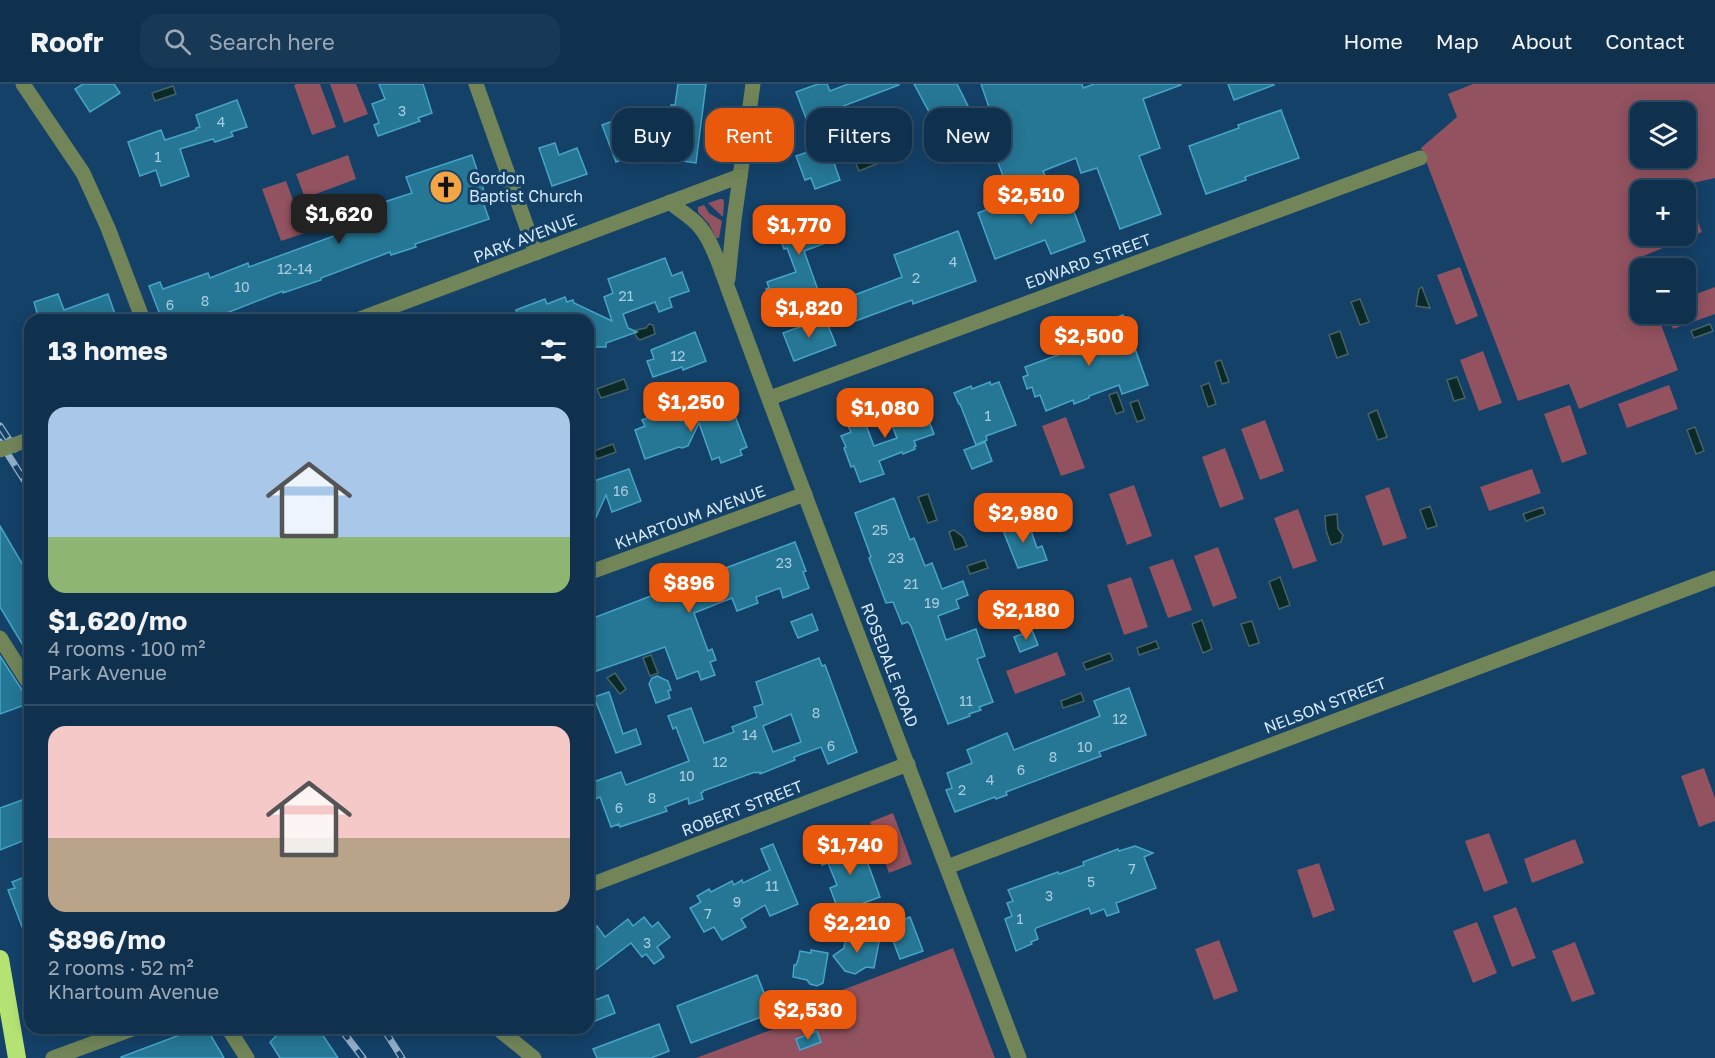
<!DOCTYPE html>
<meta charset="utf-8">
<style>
body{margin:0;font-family:"Golos Text",sans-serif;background:#183955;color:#f1f3f6;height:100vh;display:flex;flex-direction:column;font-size:22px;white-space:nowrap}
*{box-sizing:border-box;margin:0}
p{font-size:20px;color:#9ba9b6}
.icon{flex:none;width:33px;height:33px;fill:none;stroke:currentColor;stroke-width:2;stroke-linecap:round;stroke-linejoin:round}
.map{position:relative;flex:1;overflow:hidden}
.details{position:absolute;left:24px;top:230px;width:570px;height:720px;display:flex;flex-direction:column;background:#0f314e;border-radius:18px;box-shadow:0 3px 15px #0003,0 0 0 2px #2f4c66}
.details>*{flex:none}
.guide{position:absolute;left:612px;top:24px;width:570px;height:54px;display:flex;gap:12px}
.tools{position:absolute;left:1630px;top:18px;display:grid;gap:12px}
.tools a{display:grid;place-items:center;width:66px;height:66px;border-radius:12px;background:#0f314e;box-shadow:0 3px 15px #0003,0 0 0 2px #2f4c66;font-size:30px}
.price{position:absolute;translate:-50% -51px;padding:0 14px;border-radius:12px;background:#ea580c;color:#fff;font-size:20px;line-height:39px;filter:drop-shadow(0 2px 3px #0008)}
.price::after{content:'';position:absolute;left:50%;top:36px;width:18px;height:14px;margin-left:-9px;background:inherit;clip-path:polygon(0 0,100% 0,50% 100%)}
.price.on{background:#222;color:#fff}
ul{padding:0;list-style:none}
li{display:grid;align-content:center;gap:12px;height:318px;padding:0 24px}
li+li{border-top:2px solid #2f4c66}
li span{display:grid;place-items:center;height:186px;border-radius:18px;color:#555}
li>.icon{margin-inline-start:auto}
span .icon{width:108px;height:108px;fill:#fffc;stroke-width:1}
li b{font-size:26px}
h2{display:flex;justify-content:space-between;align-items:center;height:72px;padding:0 24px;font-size:26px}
.chip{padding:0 21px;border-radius:18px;background:#0f314e;box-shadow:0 3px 15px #0003,0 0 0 2px #2f4c66;font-size:21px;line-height:54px}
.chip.on{background:#ea580c;color:#fff}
header{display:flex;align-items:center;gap:36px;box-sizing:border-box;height:84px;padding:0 30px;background:#0f314e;border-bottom:2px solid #2f4c66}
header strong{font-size:28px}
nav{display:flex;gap:33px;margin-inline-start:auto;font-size:21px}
.search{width:420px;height:54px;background:#183955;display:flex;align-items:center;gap:15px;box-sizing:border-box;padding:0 21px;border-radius:18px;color:#9ba9b6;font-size:22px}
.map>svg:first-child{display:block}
</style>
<header>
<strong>Roofr</strong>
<div class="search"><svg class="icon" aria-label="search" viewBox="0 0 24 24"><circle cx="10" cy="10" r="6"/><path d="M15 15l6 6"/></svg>Search here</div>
<nav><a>Home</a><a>Map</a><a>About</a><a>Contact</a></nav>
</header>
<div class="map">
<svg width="1715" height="974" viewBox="0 0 1715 974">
<rect width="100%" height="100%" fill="#144168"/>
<g fill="#92525f" fill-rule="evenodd">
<path d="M297 0H320L336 43 312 51 294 1Z"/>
<path d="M330 0H356L368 30 344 39Z"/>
<path d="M1473 0H1715V94L1684 101 1686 106H1641V152H1686V107L1702 148 1636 175 1641 188V230H1657L1678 286 1579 325 1569 300 1518 317 1421 64 1457 33 1448 10ZM1641 28H1686V74H1641Z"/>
<path d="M348 71 356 95 305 114 296 90Z"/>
<path d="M286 97 305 149 281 157 262 105Z"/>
<path d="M720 115H723L724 118 723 133 708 119Z"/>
<path d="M704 121 709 129 722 137 719 154H716L709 140 698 128V123Z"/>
<path d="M1460 183 1478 232 1456 241 1437 191Z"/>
<path d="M1715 203V230L1673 245 1667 230H1686V214Z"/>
<path d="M1483 267 1502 319 1479 327 1460 276Z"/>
<path d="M1669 301 1678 325 1627 344 1618 320Z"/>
<path d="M1570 321 1587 370 1562 379 1544 330Z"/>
<path d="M1066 333 1085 384 1061 392 1042 342Z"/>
<path d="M1265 336 1284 387 1260 396 1241 345Z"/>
<path d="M1225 364 1244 415 1220 424 1202 373Z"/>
<path d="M1532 385 1541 409 1489 427 1480 403Z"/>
<path d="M1134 401 1152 452 1127 461 1109 410Z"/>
<path d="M1389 403 1407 454 1383 462 1365 412Z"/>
<path d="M1298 425 1317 477 1293 485 1274 434Z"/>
<path d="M1218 463 1237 514 1213 523 1194 472Z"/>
<path d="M1173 475 1192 526 1168 534 1149 483Z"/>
<path d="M1131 493 1148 543 1124 551 1107 501Z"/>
<path d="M1057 568 1066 591 1015 610 1006 587Z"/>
<path d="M1704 684 1715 714V737L1699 743 1681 692Z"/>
<path d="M893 729 912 780 889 789 870 738Z"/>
<path d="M1489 749 1508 799 1484 808 1465 757Z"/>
<path d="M1575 755 1584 779 1532 799 1524 775Z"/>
<path d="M1319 779 1335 826 1313 834 1297 786Z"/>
<path d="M1516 823 1536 874 1512 883 1493 832Z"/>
<path d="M1477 838 1497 889 1473 899 1453 847Z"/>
<path d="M1219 856 1238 907 1214 916 1195 865Z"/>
<path d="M1575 858 1595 910 1572 918 1552 867Z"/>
<path d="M953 864 995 974H696L792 938 787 927Z"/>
</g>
<g fill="#0b2a27" stroke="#486366" stroke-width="1.5">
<path d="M173 2 176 10 155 17 152 9Z"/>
<path d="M880 67 884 77 859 87 855 77Z"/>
<path d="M330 120 333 128 314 135 311 127Z"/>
<path d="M1422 203 1430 224 1416 222 1419 205Z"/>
<path d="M1360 215 1369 238 1360 241 1351 218Z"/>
<path d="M814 217 818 228 793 238 789 227Z"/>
<path d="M649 240 653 241 655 250 640 256 638 255 635 250 636 246 646 244Z"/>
<path d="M1710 240 1713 247 1694 254 1691 247Z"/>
<path d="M1340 247 1348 270 1337 274 1329 251Z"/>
<path d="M1221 276 1229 298 1222 300 1215 278Z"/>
<path d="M1457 293 1465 314 1454 317 1447 296Z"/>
<path d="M624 295 628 305 601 314 597 305Z"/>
<path d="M1209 299 1216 320 1208 323 1201 302Z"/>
<path d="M1117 308 1124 327 1116 330 1109 311Z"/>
<path d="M1138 316 1145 335 1137 338 1130 319Z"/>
<path d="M1377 326 1387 353 1378 356 1368 330Z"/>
<path d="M1695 343 1704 367 1696 370 1687 346Z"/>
<path d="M613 360 616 368 597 375 594 367Z"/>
<path d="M928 410 937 436 928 439 918 413Z"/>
<path d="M1430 422 1437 442 1427 445 1420 426Z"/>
<path d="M1543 423 1545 430 1526 437 1523 430Z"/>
<path d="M1015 424 1020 428 1029 425 1032 433 1010 440 1006 427Z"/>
<path d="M1337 430 1338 445 1343 451 1341 458 1331 461 1326 446 1325 432Z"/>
<path d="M954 446 963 453 967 462 955 466 949 448Z"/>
<path d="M985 476 988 484 970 490 967 482Z"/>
<path d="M1280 493 1290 521 1279 525 1269 498Z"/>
<path d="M1010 526 1012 534 995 540 992 533Z"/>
<path d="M1202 536 1212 565 1203 569 1192 540Z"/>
<path d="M1252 537 1259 559 1249 562 1241 540Z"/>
<path d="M1156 557 1159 564 1139 571 1137 564Z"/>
<path d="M1110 569 1113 576 1086 586 1083 579Z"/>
<path d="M651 571 658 589 650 592 643 574Z"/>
<path d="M615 589 626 605 620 610 607 594Z"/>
<path d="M1081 609 1084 617 1063 624 1061 617Z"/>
<path d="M839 745 843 755 821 763 818 753Z"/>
</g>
<g fill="#257795" stroke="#47a4c9" stroke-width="1.5" fill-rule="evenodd">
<path d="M83 0H114L120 9 90 28 75 5Z"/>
<path d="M379 0H423L432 29 418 34 420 37 378 52 374 41 379 39 372 20 385 15Z"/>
<path d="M678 0H706L696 79 668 75 672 44 668 43 671 21H675Z"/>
<path d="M818 0H827L830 7 848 0H899V1L825 29V27L806 34 796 8Z"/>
<path d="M914 0H957L989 64 969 75 960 59 949 65Z"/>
<path d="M981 0H1082L1083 4 1094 0H1181V1L1143 15 1160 64 1139 72 1161 130 1120 145 1097 84 1081 89 1076 74 1043 87 1045 92 1008 105 994 68 1003 64Z"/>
<path d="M1228 0H1273L1274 1 1234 16Z"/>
<path d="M237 16 247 43 231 48 233 52 215 58 213 55 180 65 189 92 161 102 156 86 140 92 128 58 161 46 165 56 196 46V44L200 43 196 31Z"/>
<path d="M1281 26 1299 74 1245 93 1246 96 1206 110 1189 62 1239 44 1238 41Z"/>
<path d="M629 31 643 67 616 78 602 41Z"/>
<path d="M555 59 559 71 577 64 587 90 552 102 539 64Z"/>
<path d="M832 60 838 74 833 76 840 96 815 105 811 94 805 96 796 72Z"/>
<path d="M472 71 486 113 482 115 489 135 415 160 416 163 391 171 390 168 321 194V196L283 209V207L224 230 226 236H162L149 202 160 198 163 205 208 189 210 194 248 179 249 183 342 149 338 138 376 123 375 121 412 109 406 93Z"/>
<path d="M1067 109 1085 157 1051 170 1045 156 995 175 978 129 1022 112 1026 125Z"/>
<path d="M786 123 792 136 797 134 800 144 833 131 842 153 804 167 819 209 777 224 774 218 771 219 766 205 769 204 767 198 796 188 787 164 784 165 770 129Z"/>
<path d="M958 147 976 197 913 220 912 216 853 238 844 215 902 193 894 171Z"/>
<path d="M665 174 672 192 682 188 689 207 669 214 672 223 659 228 655 218 623 230 628 244 637 248 606 259V263H594V255L588 253V236H519L516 226 545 215 547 220 565 213 567 218 573 216 574 219 612 237 604 213 613 209 608 195Z"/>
<path d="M58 210 64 226 108 210 117 236H39L34 218Z"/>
<path d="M1123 231 1148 301 1122 310 1119 301 1089 312V314L1074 320 1073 316 1046 327 1040 311 1035 313 1032 303 1027 305 1023 293 1028 291 1025 283 1066 268 1063 262 1100 248 1097 240Z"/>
<path d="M825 234 836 261 794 277 783 249Z"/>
<path d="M695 248 706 277 683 286 682 283 653 293 647 277 654 275 651 266Z"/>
<path d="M990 298 991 301 999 298 1016 341 986 352 987 356 976 361 960 320H959L954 309 971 302 972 305Z"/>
<path d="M914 313 924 339 929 337 934 350 914 357 916 362 914 363 915 365 903 370 902 368 879 377 884 390 860 398 854 382 851 383 844 364 846 363 841 352 851 348 848 342 864 336 874 362 897 354 885 323Z"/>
<path d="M679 319 686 341 732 324 747 363 740 366 742 371 721 379 719 373 712 376 699 339 688 362 682 364 679 363 645 375 635 346 645 342 642 336 650 333 648 330Z"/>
<path d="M985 358 992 377 972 385 964 366Z"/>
<path d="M629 385 641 417 612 428 606 411 588 451V399Z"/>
<path d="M894 414 910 456 914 454 925 482 932 479 942 505 963 497 968 511 956 516 959 524 938 532 946 556 976 545 985 572 977 575 993 618 979 623 981 626 969 630 970 632 948 640 911 542 908 538 902 540 893 518 886 519 869 474 871 473 855 429Z"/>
<path d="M1027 435 1037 464 1042 462 1047 476 1018 484 1002 444Z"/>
<path d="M0 442 30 493V573L0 523Z"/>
<path d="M795 458 806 487 803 488 809 504 783 514 780 504 756 513 758 519 737 527 732 514 694 529 708 567 712 565 716 576 710 578 715 591 701 596 698 587 677 595 665 563 588 590V536L656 510 655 508 682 498 686 511 718 498 715 488Z"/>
<path d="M812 530 818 546 798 554 791 538Z"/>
<path d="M1032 546 1038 561 1020 568 1014 553Z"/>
<path d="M0 572 22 606 30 615V619L0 630Z"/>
<path d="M819 574 822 582 825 581 857 668 828 680 821 663 794 673 795 676 760 690V688L756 689 755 688 703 707V708L701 709 703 715 689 720 688 714 665 723 667 727 620 743 619 740 611 743 600 713 593 716 588 700 621 688 626 701 689 677 676 643 673 645 668 632 691 624 704 659 734 648 732 643 757 633 754 623 763 620 756 598ZM791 630 801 658 773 668 763 642Z"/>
<path d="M657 592 668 597 671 606 668 607 670 614 656 619 649 600 652 594Z"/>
<path d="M1129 604 1146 651 1099 668 1101 672 1006 708 1007 711 996 715 995 713 955 728 946 706 952 704 947 689 972 679 967 666 1007 649 1014 666 1029 660 1100 632 1094 617Z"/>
<path d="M609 608 623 650 636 645 641 660 616 669 594 613Z"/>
<path d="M30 713V754L0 766V724Z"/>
<path d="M859 755 880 813 839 828 830 804 837 801 828 779 822 781 818 771Z"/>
<path d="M773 760 798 820 770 832 765 821 741 835 746 843 722 856 714 843 704 848 690 824 701 818 697 812 709 805 711 808 732 797 734 801 742 796 743 799 770 786 761 765Z"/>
<path d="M1135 762 1153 769 1144 773 1156 804 1116 819 1119 828 1107 832 1104 825 1091 830 1089 824 1036 844 1035 846 1038 855 1031 858 1032 860 1016 867 1005 835 1012 832 1007 819 1013 817 1008 806 1058 788 1059 790 1084 781 1083 778 1118 765 1119 767Z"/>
<path d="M30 791V861H29L8 806 15 804 12 798Z"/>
<path d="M644 833 652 843 658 838 670 853 657 863 664 873 654 880 646 870 642 873 631 859 593 888 588 881V849L597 842 605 853 628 835 633 842Z"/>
<path d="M910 833 923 867 900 875 889 846V841Z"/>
<path d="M851 848 863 851 865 855 879 858 874 884 866 883 855 890 845 887 833 872 844 864 846 852Z"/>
<path d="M811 866 828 869 823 899 817 902 810 900 807 896 793 893 794 881H796L798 876 800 867 811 869Z"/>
<path d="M757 891 772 929 691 959 677 922Z"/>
<path d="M608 911 615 929 588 940V919Z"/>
<path d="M659 940 669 967 651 974H597L593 965Z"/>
<path d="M284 944H318L338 974H280L270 958Z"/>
<path d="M207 945 224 974H121V973L193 946Z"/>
<path d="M817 947 821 958 800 966 796 955Z"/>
</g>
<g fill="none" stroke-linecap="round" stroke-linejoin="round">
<g stroke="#718559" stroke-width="15">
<path d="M23 0 83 89 108 144 143 236"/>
<path d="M476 0 536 169"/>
<path d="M670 118C678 125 686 130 693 136 706 147 712 163 718 177 815 444 919 708 1019 974"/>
<path d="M728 195 734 136 753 0"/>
<path d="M357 236 740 92"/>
<path d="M770 314 1420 74"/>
<path d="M588 489 805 410"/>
<path d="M0 554 30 601"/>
<path d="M947 783 1715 494"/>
<path d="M588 802 908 680"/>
<path d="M228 944 247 974"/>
<path d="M497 944 534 974"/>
<path d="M53 974 135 944"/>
</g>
<path stroke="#b5e373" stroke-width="18" d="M0 875 17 974"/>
<defs>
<g id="rail">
<path d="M0 342 15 365"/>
<path d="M0 358 30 405"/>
<path d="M340 944 363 974"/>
<path d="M383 944 402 974"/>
</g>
</defs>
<use href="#rail" stroke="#92aec7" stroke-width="7"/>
<use href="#rail" stroke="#144168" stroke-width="4.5" stroke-dasharray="14" stroke-linecap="butt"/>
<path stroke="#718559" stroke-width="15" d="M0 366 30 355"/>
</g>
<defs>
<symbol id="church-disc" viewBox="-11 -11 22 22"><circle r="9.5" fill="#f3a443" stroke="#144168"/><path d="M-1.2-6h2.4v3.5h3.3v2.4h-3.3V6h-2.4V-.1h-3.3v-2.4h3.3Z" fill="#111"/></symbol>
</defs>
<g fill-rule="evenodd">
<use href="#church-disc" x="427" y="84" width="38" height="38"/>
</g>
<g text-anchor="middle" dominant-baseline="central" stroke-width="6" stroke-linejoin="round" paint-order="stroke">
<g font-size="14" fill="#aacce1">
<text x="402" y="26">3</text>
<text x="221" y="37">4</text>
<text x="158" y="72">1</text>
<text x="953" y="177">4</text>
<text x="295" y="184">12-14</text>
<text x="916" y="193">2</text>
<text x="242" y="202">10</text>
<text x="626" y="211">21</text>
<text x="205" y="216">8</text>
<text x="170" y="220">6</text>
<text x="678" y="271">12</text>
<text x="988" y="331">1</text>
<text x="621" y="406">16</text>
<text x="880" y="445">25</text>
<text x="896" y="473">23</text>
<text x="784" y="478">23</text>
<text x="911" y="499">21</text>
<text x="932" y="518">19</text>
<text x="966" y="616">11</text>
<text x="816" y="628">8</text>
<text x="1120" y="634">12</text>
<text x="750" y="650">14</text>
<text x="831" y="661">6</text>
<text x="1085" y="662">10</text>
<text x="1053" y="672">8</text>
<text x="720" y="677">12</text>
<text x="1021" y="685">6</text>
<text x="687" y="691">10</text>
<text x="990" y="695">4</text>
<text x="962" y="705">2</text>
<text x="652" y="713">8</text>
<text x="619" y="723">6</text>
<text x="1132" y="784">7</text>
<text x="1091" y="797">5</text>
<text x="772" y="801">11</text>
<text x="1049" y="811">3</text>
<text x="737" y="817">9</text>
<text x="708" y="829">7</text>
<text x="1020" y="834">1</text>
<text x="647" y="858">3</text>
</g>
<g font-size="16" fill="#d6e8fa" stroke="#144168" text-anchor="start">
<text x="469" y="94">Gordon<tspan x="469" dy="18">Baptist Church</tspan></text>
</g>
<g font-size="16" fill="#d6e8fa" stroke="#144168">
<text transform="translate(525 154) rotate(-21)">PARK AVENUE</text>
<text transform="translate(1088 177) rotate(-20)">EDWARD STREET</text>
<text transform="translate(690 433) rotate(-20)">KHARTOUM AVENUE</text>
<text transform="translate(890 581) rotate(69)">ROSEDALE ROAD</text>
<text transform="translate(1325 621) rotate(-21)">NELSON STREET</text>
<text transform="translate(742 724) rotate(-21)">ROBERT STREET</text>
</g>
</g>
</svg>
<div class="tools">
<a><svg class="icon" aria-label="layers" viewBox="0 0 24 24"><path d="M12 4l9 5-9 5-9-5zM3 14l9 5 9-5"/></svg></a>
<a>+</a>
<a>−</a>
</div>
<b class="price" style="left:1031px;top:142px">$2,510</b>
<b class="price on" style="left:339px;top:161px">$1,620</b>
<b class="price" style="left:799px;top:172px">$1,770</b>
<b class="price" style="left:809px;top:255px">$1,820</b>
<b class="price" style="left:1089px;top:283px">$2,500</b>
<b class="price" style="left:691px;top:349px">$1,250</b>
<b class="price" style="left:885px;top:355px">$1,080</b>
<b class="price" style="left:1023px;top:460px">$2,980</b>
<b class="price" style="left:689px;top:530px">$896</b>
<b class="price" style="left:1026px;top:557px">$2,180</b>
<b class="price" style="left:850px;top:792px">$1,740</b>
<b class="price" style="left:857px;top:870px">$2,210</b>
<b class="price" style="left:808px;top:957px">$2,530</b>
<div class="guide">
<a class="chip">Buy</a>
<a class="chip on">Rent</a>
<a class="chip">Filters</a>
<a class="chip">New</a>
</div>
<section class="details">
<h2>13 homes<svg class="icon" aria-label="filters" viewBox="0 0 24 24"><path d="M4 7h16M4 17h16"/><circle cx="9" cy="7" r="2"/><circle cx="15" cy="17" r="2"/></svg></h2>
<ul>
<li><span style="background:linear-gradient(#a9c7e8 70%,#8fb573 0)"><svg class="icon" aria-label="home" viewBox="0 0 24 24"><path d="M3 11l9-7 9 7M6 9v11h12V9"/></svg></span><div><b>$1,620/mo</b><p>4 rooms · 100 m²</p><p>Park Avenue</p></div></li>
<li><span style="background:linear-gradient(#f6c9c9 60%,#b9a48a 0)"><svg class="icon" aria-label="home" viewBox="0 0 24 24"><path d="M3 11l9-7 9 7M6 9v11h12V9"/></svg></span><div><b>$896/mo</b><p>2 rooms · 52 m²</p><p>Khartoum Avenue</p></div></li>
</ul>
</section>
</div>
